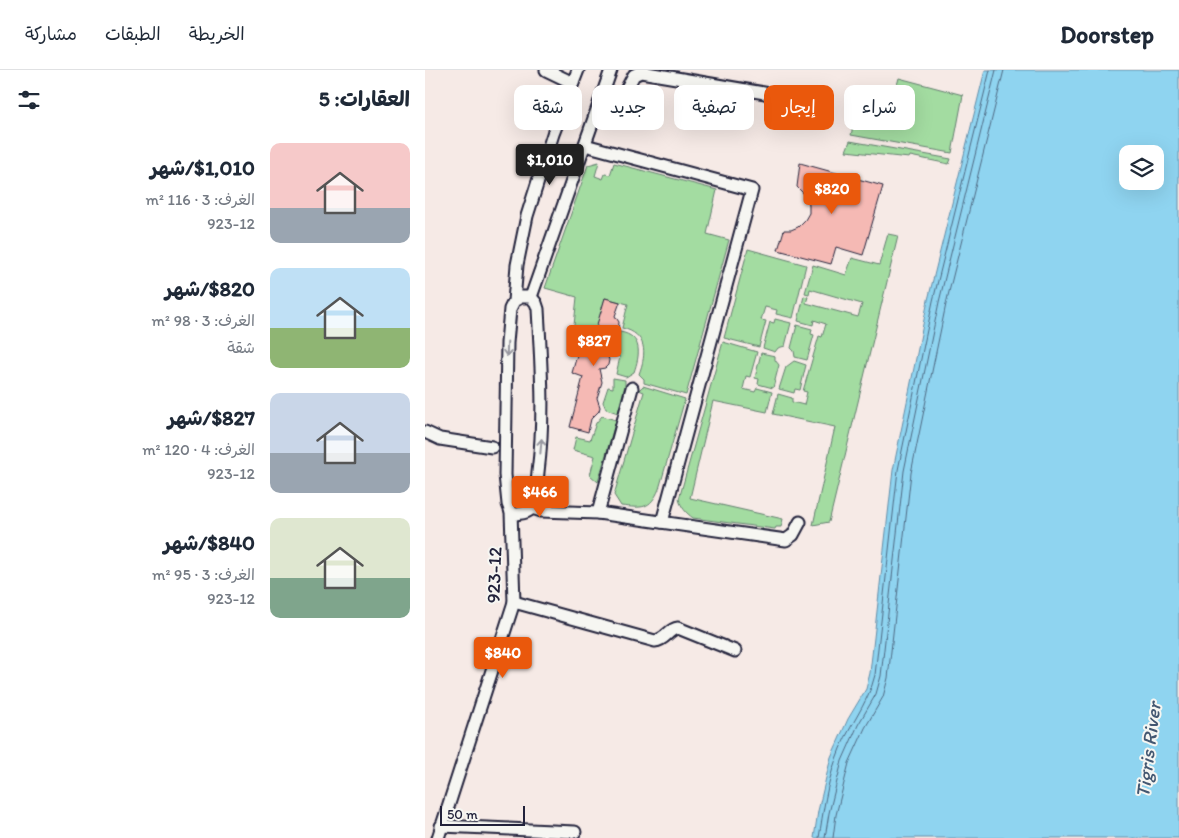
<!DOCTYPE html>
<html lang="ar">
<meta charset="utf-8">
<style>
body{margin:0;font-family:Itim,"Playpen Sans Arabic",sans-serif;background:#f6f6f7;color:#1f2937;direction:rtl;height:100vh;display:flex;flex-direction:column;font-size:19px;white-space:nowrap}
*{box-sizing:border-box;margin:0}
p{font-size:16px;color:#747a83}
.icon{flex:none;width:28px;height:28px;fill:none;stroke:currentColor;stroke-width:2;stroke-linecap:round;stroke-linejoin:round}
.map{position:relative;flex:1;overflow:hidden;direction:ltr}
.drawer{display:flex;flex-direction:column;background:#fff;width:425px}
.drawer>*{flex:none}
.banner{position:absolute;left:15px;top:15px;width:475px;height:45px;direction:rtl;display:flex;gap:10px}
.tools{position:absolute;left:694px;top:75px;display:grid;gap:10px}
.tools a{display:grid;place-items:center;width:45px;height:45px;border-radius:10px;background:#fff;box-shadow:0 5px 20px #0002;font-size:25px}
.scale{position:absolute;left:15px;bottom:12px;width:85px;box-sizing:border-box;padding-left:5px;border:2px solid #22223b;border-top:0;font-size:14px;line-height:18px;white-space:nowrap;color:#22223b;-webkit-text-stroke:4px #f6f6f2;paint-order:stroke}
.price{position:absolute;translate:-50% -42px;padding:0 11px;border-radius:5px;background:#ea580c;color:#fff;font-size:16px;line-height:32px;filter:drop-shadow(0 1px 2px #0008)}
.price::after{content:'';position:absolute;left:50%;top:30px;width:15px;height:11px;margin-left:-8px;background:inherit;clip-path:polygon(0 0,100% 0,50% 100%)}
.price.current{background:#222;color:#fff}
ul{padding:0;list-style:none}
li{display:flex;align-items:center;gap:15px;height:125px;padding:0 15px}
li span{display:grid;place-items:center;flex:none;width:140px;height:100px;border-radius:10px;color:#555}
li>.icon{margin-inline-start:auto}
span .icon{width:60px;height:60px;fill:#fffc;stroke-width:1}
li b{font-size:21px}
h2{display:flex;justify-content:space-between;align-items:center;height:60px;padding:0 15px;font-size:21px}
.chip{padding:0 18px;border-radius:10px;background:#fff;box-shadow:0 5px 20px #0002;font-size:18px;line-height:45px}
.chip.current{background:#ea580c;color:#fff}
header{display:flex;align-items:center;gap:30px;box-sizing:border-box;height:70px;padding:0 25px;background:#fff;border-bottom:1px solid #e0e1e3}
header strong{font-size:24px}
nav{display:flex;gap:28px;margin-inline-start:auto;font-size:18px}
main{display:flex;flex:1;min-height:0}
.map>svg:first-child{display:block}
</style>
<header>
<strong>Doorstep</strong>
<nav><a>الخريطة</a><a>الطبقات</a><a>مشاركة</a></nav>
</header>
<main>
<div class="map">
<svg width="754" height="768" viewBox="0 0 754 768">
<rect width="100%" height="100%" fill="#f6eae6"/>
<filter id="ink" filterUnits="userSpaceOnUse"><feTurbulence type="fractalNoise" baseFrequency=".02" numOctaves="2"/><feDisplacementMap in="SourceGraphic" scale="10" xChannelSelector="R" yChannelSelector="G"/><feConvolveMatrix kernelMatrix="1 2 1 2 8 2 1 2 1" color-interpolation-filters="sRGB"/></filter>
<g filter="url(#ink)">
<g fill="#a3dca1" stroke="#627f6e">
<path d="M474 8 538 25 527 83 426 65 435 29 466 36Z"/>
<path d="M425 71 526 89 524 94 485 86 484 88 421 81Z"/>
<path d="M174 92 170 106 178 109 180 104 185 105 189 93 292 120 282 164 304 170 261 325 219 313V309L214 304C222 283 222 264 197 258L203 234 180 228 165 281 151 277 149 284 146 283 152 227 120 218 163 95Z"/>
<path d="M463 164 473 166 404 452 388 455 410 357 348 344 353 324 367 328V332L379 335 382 322 378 321 394 266 397 267 401 254 389 250 388 255 373 251 379 226 383 227 381 233 433 247 437 234 385 219 384 224 380 223 388 195 421 205 427 188 454 195Z"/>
<path d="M323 179 381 195 368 248 351 244 352 240 340 237 336 250 341 251 334 277 299 268Z"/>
<path d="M350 249 366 253 360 276 353 278 350 282 338 278 345 252 349 253Z"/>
<path d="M372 255 387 259 386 264 389 265 382 290 370 287 369 281 366 278Z"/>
<path d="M195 262C218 266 215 285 209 302L201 307 191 304 195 287 188 285Z"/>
<path d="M298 272 332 282 325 307 321 306 318 319 330 322 332 318 347 322 342 342 288 331 265 428 358 449 356 457H351L350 459 268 448C261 443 256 437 254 429Z"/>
<path d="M336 283 350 286V290L354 295 348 318 333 314 334 309 330 308Z"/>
<path d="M369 291 381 295 375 320 370 319 369 323 354 319 361 297Z"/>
<path d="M188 308 200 310V315L193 343 181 339 178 332 183 317 188 318Z"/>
<path d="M218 316 260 329 234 419C225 440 217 438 196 436L189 425 219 322 214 320Z"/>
<path d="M177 346 191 350 173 412 165 405 170 386 148 380 151 367 165 370 171 353Z"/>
</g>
<path fill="#8fd4f0" stroke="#638da8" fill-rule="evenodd" d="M560 0H754V768H389L393 741 406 687 423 649 441 619 445 603 468 400 503 230ZM702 84H730V111H702Z"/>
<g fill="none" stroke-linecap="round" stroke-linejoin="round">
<g stroke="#4e6983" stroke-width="1">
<path d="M394 768C398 742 402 714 411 689 421 659 443 635 450 605L473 400 508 231 565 0"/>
<path d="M400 768 404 743 417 691 433 655 451 624 456 606 479 401 514 232 571 0"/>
<path d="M408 768 411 745 424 693 440 658 458 627 463 608 486 403 521 234 579 0"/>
</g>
</g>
<g fill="#f5b9b4" stroke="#22223b">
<path d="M375 93 458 116 438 185 411 177 406 194 353 180 359 160H366L373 157 380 150 384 143V135L382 127 372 117Z"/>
<path d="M180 228 195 232 190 246 194 252 193 260 186 266 181 281 184 290 183 295 180 298 174 299 177 312 172 328 175 337 174 341 166 349 163 362 145 357 158 307 147 303 154 278 164 281Z"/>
</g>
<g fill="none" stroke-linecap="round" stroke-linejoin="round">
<defs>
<g id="minor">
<path d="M121 0 148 13"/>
<path d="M175 31 192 36 209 5 216 2 351 25"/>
<path d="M160 75 327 120 237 452"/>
<path d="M106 227 186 0"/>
<path d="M89 231 96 227H106L111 233 113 239C116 294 120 347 113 402 112 413 112 426 108 436 104 443 97 443 91 444L86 442 83 434 80 405 82 273 85 239 89 231 92 195 102 146 128 64 153 0"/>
<path d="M0 362 15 369 67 377"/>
<path d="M107 438 116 441 173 443 361 470 368 465 375 452"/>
<path d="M173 443 207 318"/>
<path d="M89 532 230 571C241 570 243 559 253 558L310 581"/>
<path d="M16 756 150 762"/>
<path d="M13 768 89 532 86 442"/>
</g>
</defs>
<use href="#minor" stroke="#22223b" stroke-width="15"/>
<use href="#minor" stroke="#f6f6f2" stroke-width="11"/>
</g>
<defs><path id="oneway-shaft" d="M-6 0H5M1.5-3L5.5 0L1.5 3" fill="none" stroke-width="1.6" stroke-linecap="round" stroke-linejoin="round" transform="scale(1.25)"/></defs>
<g stroke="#9797a0">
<use href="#oneway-shaft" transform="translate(82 279) rotate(92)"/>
<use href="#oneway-shaft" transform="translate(116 376) rotate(-85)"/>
</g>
</g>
<g text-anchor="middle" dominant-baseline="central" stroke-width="4" stroke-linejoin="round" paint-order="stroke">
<g font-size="19" fill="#22223b" stroke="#f6f6f2">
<text transform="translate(69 505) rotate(-88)">923-12</text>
</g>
<g font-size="20" font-style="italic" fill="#435771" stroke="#f6f6f2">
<text transform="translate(723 680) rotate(-83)">Tigris River</text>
</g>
</g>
</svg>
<div class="tools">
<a><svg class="icon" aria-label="layers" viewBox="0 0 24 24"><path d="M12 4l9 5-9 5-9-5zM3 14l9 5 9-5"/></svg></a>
</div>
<div class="scale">50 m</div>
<b class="price current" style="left:125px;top:116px">$1,010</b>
<b class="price" style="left:407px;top:145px">$820</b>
<b class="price" style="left:169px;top:297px">$827</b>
<b class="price" style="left:115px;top:448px">$466</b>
<b class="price" style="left:78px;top:609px">$840</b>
<div class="banner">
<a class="chip">شراء</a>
<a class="chip current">إيجار</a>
<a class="chip">تصفية</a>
<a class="chip">جديد</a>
<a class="chip">شقة</a>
</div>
</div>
<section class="drawer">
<h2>العقارات: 5<svg class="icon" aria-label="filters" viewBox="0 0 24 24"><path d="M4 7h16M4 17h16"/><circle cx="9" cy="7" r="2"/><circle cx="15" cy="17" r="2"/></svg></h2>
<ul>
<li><span style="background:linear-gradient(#f6c9c9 65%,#9aa5b1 0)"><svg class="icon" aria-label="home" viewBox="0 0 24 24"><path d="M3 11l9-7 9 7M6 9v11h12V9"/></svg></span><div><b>$1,010/شهر</b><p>الغرف: 3 · 116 m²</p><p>923-12</p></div></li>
<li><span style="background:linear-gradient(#bfe0f5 60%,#8fb573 0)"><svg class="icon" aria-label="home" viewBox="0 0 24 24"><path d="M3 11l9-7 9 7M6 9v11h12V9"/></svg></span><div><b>$820/شهر</b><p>الغرف: 3 · 98 m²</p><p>شقة</p></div></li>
<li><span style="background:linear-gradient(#c9d6e8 60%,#9aa5b1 0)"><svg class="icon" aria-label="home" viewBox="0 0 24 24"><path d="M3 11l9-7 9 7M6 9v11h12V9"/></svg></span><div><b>$827/شهر</b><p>الغرف: 4 · 120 m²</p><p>923-12</p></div></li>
<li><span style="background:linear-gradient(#dfe7d0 60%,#7fa58c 0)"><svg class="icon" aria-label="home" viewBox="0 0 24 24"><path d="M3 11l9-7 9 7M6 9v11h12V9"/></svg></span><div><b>$840/شهر</b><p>الغرف: 3 · 95 m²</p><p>923-12</p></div></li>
</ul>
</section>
</main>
